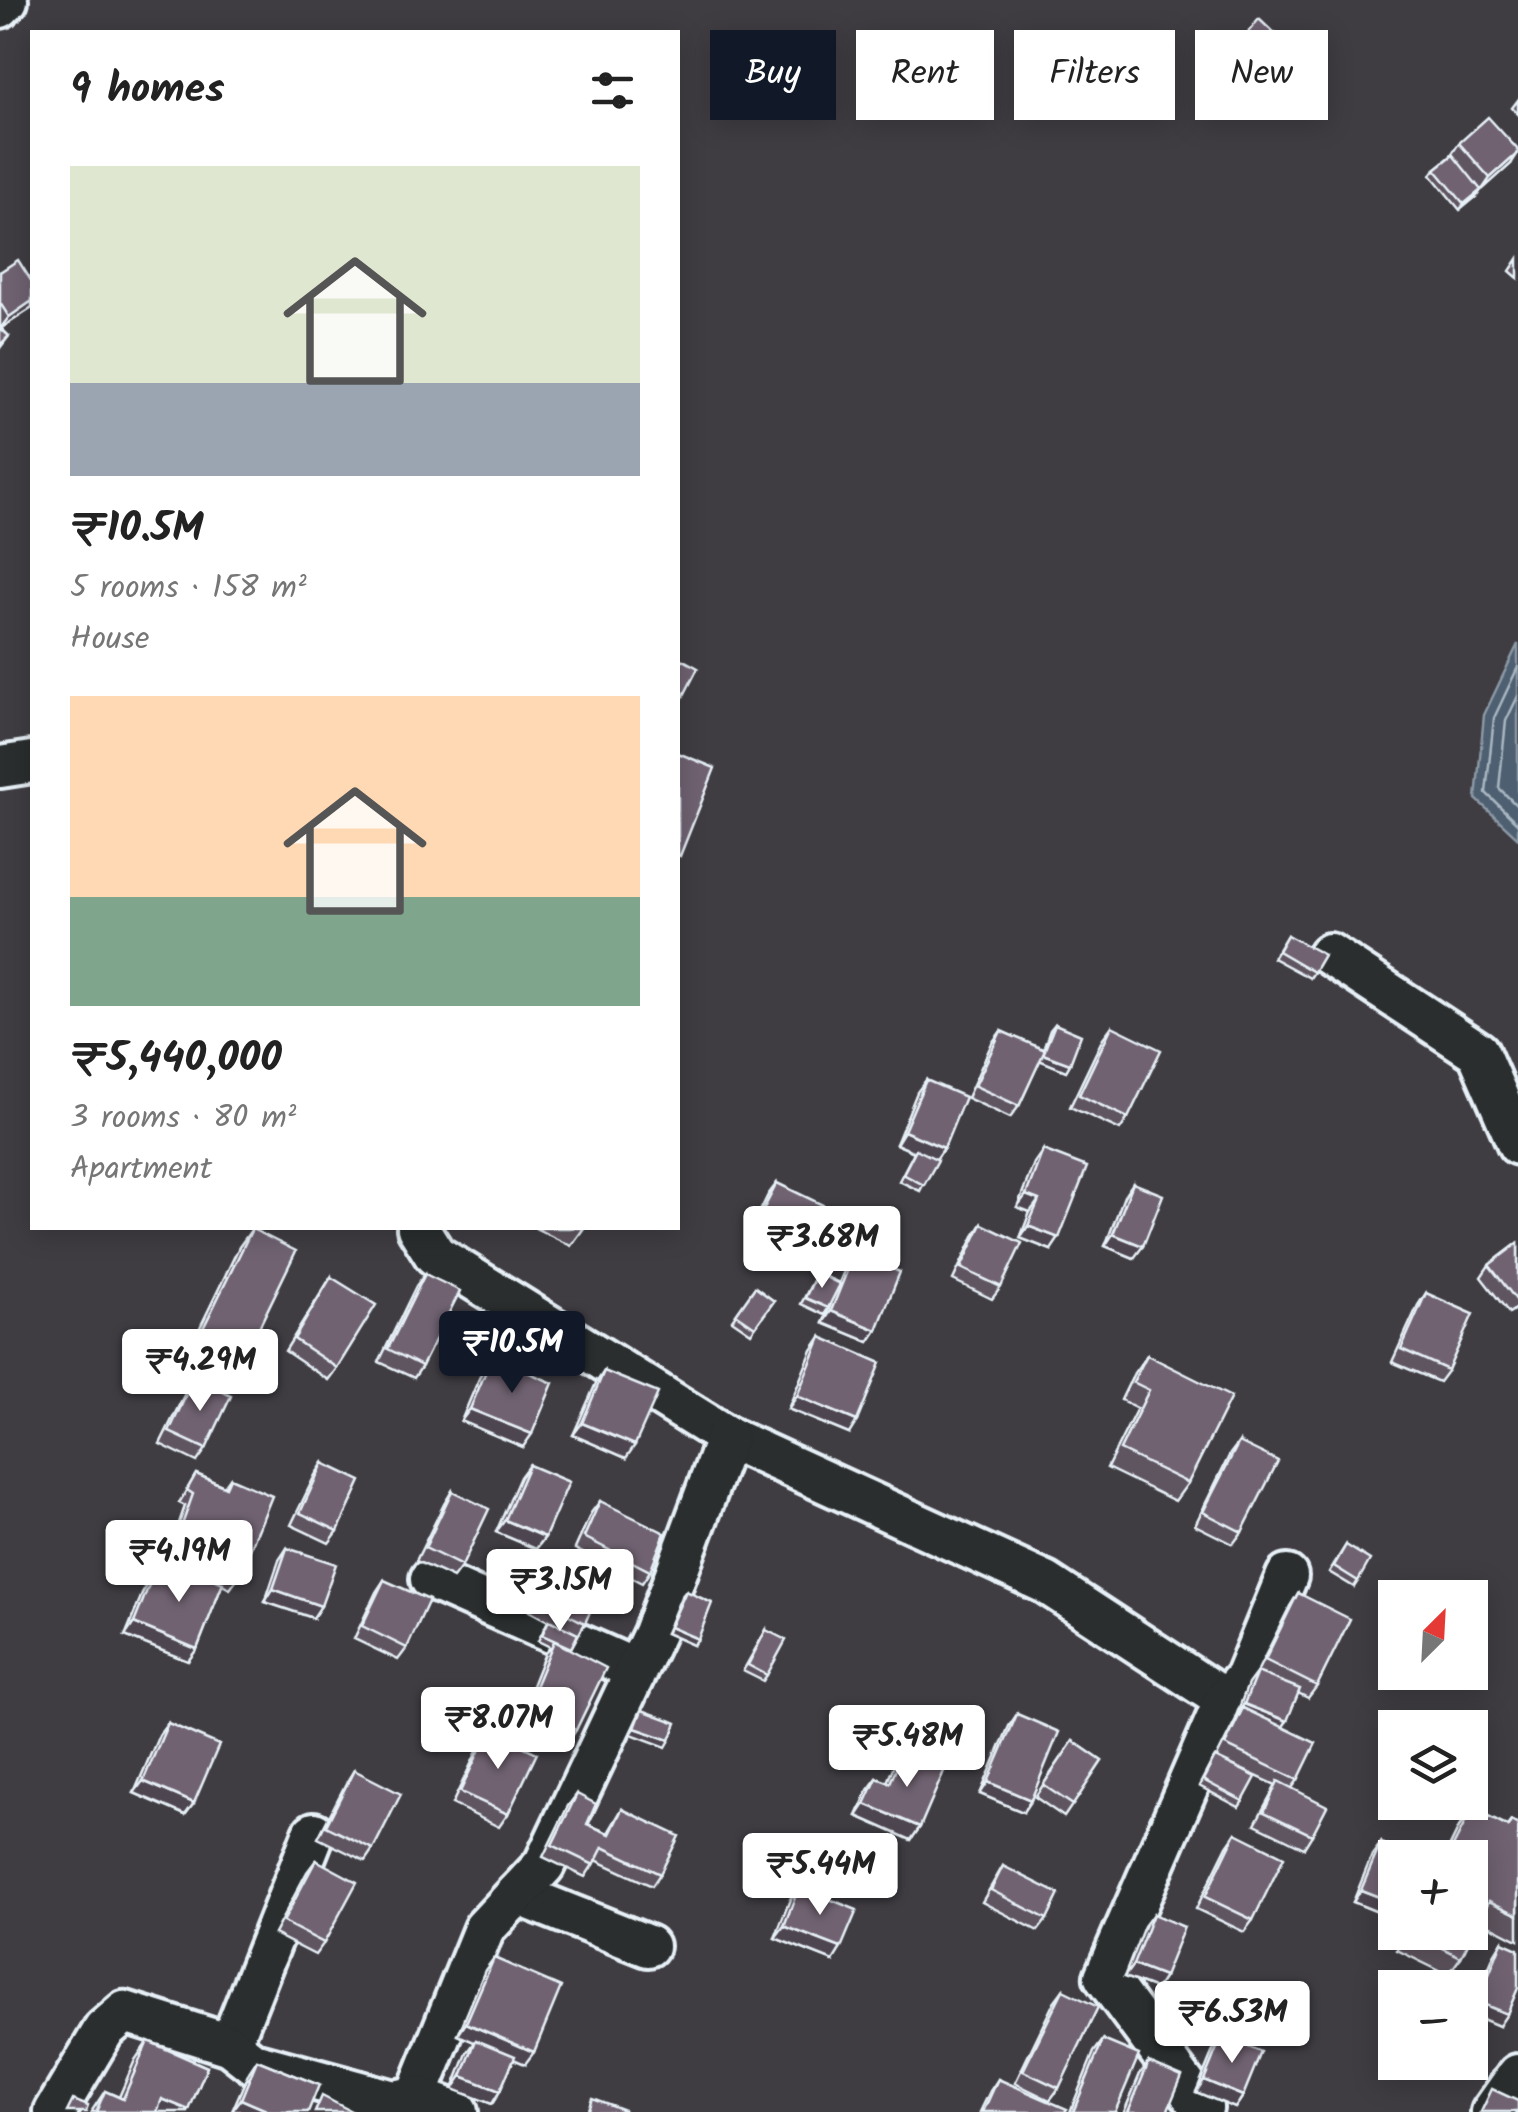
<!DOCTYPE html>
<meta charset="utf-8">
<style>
body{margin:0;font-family:Kalam,sans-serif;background:#f6f6f6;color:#222;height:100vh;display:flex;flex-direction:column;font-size:38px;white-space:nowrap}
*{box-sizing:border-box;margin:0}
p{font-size:32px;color:#767676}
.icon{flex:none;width:55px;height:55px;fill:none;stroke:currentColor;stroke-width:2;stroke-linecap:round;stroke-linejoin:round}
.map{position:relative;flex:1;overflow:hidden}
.drawer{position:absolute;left:30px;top:30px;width:650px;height:1200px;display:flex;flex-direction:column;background:#fff;border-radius:0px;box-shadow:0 5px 25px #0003}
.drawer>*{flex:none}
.top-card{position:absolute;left:710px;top:30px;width:658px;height:90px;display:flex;gap:20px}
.needle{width:65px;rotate:24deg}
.tools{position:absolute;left:1378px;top:1580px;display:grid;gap:20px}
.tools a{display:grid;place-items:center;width:110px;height:110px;border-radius:0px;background:#fff;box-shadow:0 5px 25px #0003;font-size:50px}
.price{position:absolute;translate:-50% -85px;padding:0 22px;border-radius:10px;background:#fff;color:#222;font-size:32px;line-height:65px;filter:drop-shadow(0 2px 5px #0008)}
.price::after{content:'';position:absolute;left:50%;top:60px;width:30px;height:22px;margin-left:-15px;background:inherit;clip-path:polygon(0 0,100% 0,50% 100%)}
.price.selected{background:#111827;color:#fff}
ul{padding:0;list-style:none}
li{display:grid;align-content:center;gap:20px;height:530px;padding:0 40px}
li span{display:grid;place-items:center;height:310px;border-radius:0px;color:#555}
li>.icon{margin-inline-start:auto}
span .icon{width:180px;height:180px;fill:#fffc;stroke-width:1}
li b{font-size:42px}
h2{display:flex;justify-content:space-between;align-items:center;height:120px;padding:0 40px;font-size:42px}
.chip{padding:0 35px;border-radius:0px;background:#fff;box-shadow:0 5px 25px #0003;font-size:35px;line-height:90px}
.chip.selected{background:#111827;color:#fff}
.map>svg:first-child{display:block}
</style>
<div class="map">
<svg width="1518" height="2112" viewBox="0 0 1518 2112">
<rect width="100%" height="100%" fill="#3f3d42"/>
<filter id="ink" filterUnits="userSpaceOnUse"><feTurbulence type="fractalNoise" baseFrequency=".01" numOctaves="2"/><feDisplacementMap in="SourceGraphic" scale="20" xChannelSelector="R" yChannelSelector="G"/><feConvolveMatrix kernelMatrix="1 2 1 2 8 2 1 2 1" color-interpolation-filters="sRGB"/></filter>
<g filter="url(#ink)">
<path fill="#4e5f70" stroke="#8c99a6" stroke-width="2.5" d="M1518 644V838L1476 799 1484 715Z"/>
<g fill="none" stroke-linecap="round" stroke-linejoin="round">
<g stroke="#aab7c2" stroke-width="2.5">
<path d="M1518 667 1494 718 1486 793 1518 824"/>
<path d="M1518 696 1506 721 1499 788 1518 807"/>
</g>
<defs>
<g id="street">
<path d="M0 7 7 0"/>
<path d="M0 767 32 762"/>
<path d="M1329 954 1478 1052 1518 1144"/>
<path d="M418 1228 435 1255 727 1437 1046 1583 1225 1700"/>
<path d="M431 1579 634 1669"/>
<path d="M517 1894 648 1946"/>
<path d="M230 2045 314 1833"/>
<path d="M416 2097 484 1929 544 1865 654 1633 727 1437"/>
<path d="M1202 2108 1105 1977 1225 1700 1245 1678 1287 1576"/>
<path d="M55 2112 104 2030 125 2012 230 2045 253 2063 393 2101 416 2097 457 2112"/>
<path d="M1492 2112 1518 2075"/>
</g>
</defs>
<use href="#street" stroke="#e8f1f8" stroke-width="48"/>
<use href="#street" stroke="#2a2d2e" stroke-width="40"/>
</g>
<g fill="#5f5461" stroke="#e8f1f8" stroke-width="2.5">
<path d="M1275 34 1251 63 1235 49 1239 43Z"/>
<path d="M1518 100V114L1512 108Z"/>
<path d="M1459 143 1511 164 1481 190 1477 196 1460 210 1431 175 1435 169 1451 156V155Z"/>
<path d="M1518 259V278L1510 271Z"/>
<path d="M0 272 32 282V308L1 328 9 336 0 348Z"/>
<path d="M1287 935 1314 972 1310 978 1273 958Z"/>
<path d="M1055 1024 1070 1064 1066 1071 1040 1060 1019 1106 1010 1118 967 1098 992 1043 1001 1031 1043 1050 1050 1030Z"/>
<path d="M1112 1026 1128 1118 1120 1130 1070 1107 1103 1038Z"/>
<path d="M926 1080 944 1148 936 1159 920 1191 899 1181 914 1152 896 1144 917 1092Z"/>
<path d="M1043 1150 1051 1250 1020 1238 1030 1212 1017 1207 1034 1163Z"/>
<path d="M777 1183 806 1245 798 1257 749 1234 768 1195Z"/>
<path d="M1133 1183 1134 1258 1105 1246 1124 1196Z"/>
<path d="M982 1224 1001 1287 992 1299 953 1280 974 1236Z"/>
<path d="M535 1228H584L571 1246Z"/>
<path d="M252 1229 234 1379 224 1392 206 1449 197 1462 160 1444 186 1391 191 1382 177 1375 239 1247Z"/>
<path d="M1518 1243V1307L1509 1313 1481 1277 1489 1265Z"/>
<path d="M854 1254 877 1330 869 1342 823 1323 831 1304 824 1315 801 1304 817 1273 839 1283 846 1266Z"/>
<path d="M425 1274 422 1366 414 1378 379 1362 416 1286Z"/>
<path d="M331 1277 337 1368 328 1380 285 1351Z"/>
<path d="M755 1287 774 1301 751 1333 732 1320Z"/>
<path d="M1426 1293 1448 1370 1439 1382 1392 1362 1418 1305Z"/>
<path d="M821 1337 849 1434 788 1409 812 1350Z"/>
<path d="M1147 1355 1188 1483 1175 1501 1107 1468 1137 1408 1121 1400 1134 1373Z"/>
<path d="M492 1357 523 1447 461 1421 483 1369Z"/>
<path d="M604 1371 626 1458 573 1435 596 1383Z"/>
<path d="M1239 1442 1242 1532 1233 1544 1195 1525 1230 1454Z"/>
<path d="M323 1463 338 1531 329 1543 291 1525 315 1475Z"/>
<path d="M529 1465 545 1537 536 1549 496 1532 520 1477Z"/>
<path d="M196 1474 224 1486 230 1478 239 1577 230 1589 222 1585 197 1649 188 1661 125 1636 149 1577 157 1565 191 1578 196 1571 212 1578V1568L169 1552 185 1506 179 1503Z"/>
<path d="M452 1491 462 1566 453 1578 416 1561 444 1504Z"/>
<path d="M600 1501 650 1571 642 1583 575 1549 591 1513Z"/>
<path d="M1346 1545 1358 1581 1354 1587 1329 1572Z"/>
<path d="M287 1548 313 1618 265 1602 279 1560Z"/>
<path d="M557 1555 585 1623 570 1650 576 1730 568 1743 519 1718 545 1653 550 1647 538 1641 548 1621 529 1611 548 1567Z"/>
<path d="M384 1580 407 1648 398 1660 354 1639 376 1592Z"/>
<path d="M686 1591 693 1645 666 1633 681 1597Z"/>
<path d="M1298 1593 1317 1686 1308 1698 1298 1693 1283 1727 1298 1780 1292 1788 1312 1835 1304 1848 1255 1824 1276 1785 1221 1760 1243 1801 1239 1807 1199 1786 1211 1763 1215 1757H1217L1237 1717 1236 1716 1248 1684 1257 1672 1290 1606Z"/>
<path d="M766 1630 767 1675 763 1681 743 1671Z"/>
<path d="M1017 1714 1023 1812 980 1794 1009 1726Z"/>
<path d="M168 1723 194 1803 185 1815 134 1793 159 1735Z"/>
<path d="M489 1730 508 1814 499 1827 452 1804 481 1743Z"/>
<path d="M1073 1741 1102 1761 1064 1817 1035 1797Z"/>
<path d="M904 1751 920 1827 911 1840 857 1816 868 1790 877 1778 887 1782 895 1763Z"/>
<path d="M354 1770 373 1849 365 1861 318 1838 346 1783Z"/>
<path d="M577 1794 587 1824 608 1833 622 1809 660 1874 652 1886 596 1860 585 1877 543 1857 568 1806Z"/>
<path d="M1472 1809 1507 1826 1511 1821 1518 1825V1940L1479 1920 1461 1957 1448 1975 1397 1950 1406 1932H1470V1858H1444L1459 1827Z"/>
<path d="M1236 1833 1253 1920 1244 1932 1196 1909 1227 1846Z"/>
<path d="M1381 1843 1390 1917 1353 1902 1372 1855Z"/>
<path d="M316 1860 324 1943 315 1955 274 1934 307 1872Z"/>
<path d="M1003 1866 1047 1919 1038 1931 982 1902Z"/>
<path d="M799 1887 833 1961 775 1938 790 1899Z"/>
<path d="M1153 1914 1164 1977 1156 1989 1124 1977 1144 1926Z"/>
<path d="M1502 1942 1499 2026 1470 2013 1494 1955Z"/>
<path d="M494 1958 525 2064 514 2059 500 2091 492 2104 453 2089 467 2053 475 2042 458 2035 485 1970Z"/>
<path d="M1063 1990 1059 2088 1050 2100 1015 2083 1054 2002Z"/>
<path d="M1222 2036 1243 2096 1235 2108 1196 2092 1214 2048Z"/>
<path d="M1103 2040 1115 2112H1070L1094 2052Z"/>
<path d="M148 2041 207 2067 188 2112H91L105 2091 119 2097 135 2060Z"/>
<path d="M257 2060 319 2085 232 2111 249 2072Z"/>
<path d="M1149 2062 1167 2112H1124L1140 2074Z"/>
<path d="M998 2079 1065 2112H980L990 2091Z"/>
</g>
<g fill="#4e454f" stroke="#e8f1f8" stroke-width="2.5">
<path d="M1518 153 1511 164 1482 190 1490 178Z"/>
<path d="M1481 190 1477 196 1460 210 1464 204Z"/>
<path d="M32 301V308L0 329 9 317Z"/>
<path d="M1043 1054 1070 1064 1066 1071 1039 1060Z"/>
<path d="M904 1131 944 1148 935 1161 896 1144Z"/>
<path d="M1026 1195 1039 1200 1030 1212 1017 1207Z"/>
<path d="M1028 1226 1059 1238 1051 1250 1020 1238Z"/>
<path d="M1113 1234 1143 1246 1134 1258 1105 1246Z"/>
<path d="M831 1311 877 1330 869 1342 823 1323Z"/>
<path d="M797 1396 857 1421 849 1434 788 1409Z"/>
<path d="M470 1409 532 1434 523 1447 461 1421Z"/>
<path d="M582 1423 635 1445 626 1458 573 1435Z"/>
<path d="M505 1520 545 1537 536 1549 496 1532Z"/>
<path d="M177 1539 221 1555 212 1568 169 1552Z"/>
<path d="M273 1589 321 1606 313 1618 265 1602Z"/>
<path d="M134 1623 197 1649 188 1661 125 1636Z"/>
<path d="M670 1627 698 1639 693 1645 666 1633Z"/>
<path d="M1244 1704 1287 1721 1278 1733 1243 1708 1237 1717 1236 1716Z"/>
<path d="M635 1728 670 1740 666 1747 631 1734Z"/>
<path d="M143 1781 194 1803 185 1815 134 1793Z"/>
<path d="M988 1782 1031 1800 1023 1812 980 1794Z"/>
<path d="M865 1804 920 1827 911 1840 857 1816Z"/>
<path d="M1361 1890 1395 1903V1910L1390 1917 1353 1902Z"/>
<path d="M784 1926 841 1948 833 1961 775 1938Z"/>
<path d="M1133 1965 1164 1977 1156 1989 1124 1977Z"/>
<path d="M1478 2002 1507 2014 1499 2026 1470 2014Z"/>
<path d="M466 2023 534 2052 525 2064 458 2035Z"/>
<path d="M462 2076 500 2091 492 2104 453 2089Z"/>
<path d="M1204 2080 1243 2096 1235 2108 1196 2092Z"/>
<path d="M162 2099 189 2110 188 2112H153Z"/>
<path d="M241 2099 271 2112 232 2111Z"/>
</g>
<g fill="#6f6271" stroke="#e8f1f8" stroke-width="2.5">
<path d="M1259 19 1275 34 1255 56 1239 43Z"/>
<path d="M1488 117 1518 150V153L1490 178 1459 143Z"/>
<path d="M1453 155 1481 190 1464 204 1435 169Z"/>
<path d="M18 260 32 282V301L9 317 0 303V272Z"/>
<path d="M0 328 9 336 0 345Z"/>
<path d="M678 657 698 668 678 707Z"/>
<path d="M678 753 715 768 680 856 678 855Z"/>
<path d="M1287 935 1324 955 1314 972 1278 951Z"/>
<path d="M1055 1024 1081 1035 1070 1064 1043 1054Z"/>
<path d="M1112 1026 1161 1050 1128 1118 1079 1095Z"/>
<path d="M1001 1031 1045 1050 1019 1106 975 1086Z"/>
<path d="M926 1080 965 1097 944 1148 904 1131Z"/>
<path d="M916 1149 938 1160 924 1185 903 1174Z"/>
<path d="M1043 1150 1087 1167 1059 1238 1028 1226 1039 1200 1026 1195Z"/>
<path d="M777 1183 825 1206 806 1245 757 1222Z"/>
<path d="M1133 1183 1163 1195 1143 1246 1113 1234Z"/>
<path d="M982 1224 1022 1243 1001 1287 961 1268Z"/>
<path d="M252 1229 296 1251 234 1379 189 1357Z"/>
<path d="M1518 1243V1301H1517L1489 1265Z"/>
<path d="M854 1254 900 1272 877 1330 831 1311Z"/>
<path d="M817 1273 840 1284 828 1308 805 1298Z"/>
<path d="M425 1274 460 1291 422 1366 388 1349Z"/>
<path d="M331 1277 376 1305 337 1368 294 1339Z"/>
<path d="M755 1287 774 1301 755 1327 736 1314Z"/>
<path d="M1426 1293 1473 1314 1448 1370 1401 1349Z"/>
<path d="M821 1337 881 1363 857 1421 797 1396Z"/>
<path d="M1147 1355 1231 1397 1188 1483 1120 1450 1149 1390 1133 1382Z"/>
<path d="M492 1357 553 1383 532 1434 470 1409Z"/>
<path d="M604 1371 658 1393 635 1445 582 1423Z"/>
<path d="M194 1378 231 1396 206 1449 169 1432Z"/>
<path d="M1239 1442 1278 1461 1242 1532 1203 1512Z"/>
<path d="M323 1463 361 1481 338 1531 300 1513Z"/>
<path d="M529 1465 569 1482 545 1537 505 1520Z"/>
<path d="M196 1474 226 1487 230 1478 272 1496 239 1577 220 1568 221 1555 177 1539 193 1494 187 1490Z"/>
<path d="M452 1491 489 1509 462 1566 425 1548Z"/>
<path d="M600 1501 665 1533 650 1571 584 1537Z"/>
<path d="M1346 1545 1370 1560 1358 1581 1334 1566Z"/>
<path d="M287 1548 336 1564 321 1606 273 1589Z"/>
<path d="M557 1555 605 1578 585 1623 537 1599Z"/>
<path d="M157 1565 192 1578 196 1571 223 1583 197 1649 134 1623Z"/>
<path d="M384 1580 429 1600 407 1648 362 1626Z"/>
<path d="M686 1591 712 1603 698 1639 670 1627Z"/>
<path d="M1298 1593 1350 1619 1317 1686 1265 1660Z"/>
<path d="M549 1620 578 1634 571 1648 542 1635Z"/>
<path d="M766 1630 786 1640 767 1675 748 1665Z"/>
<path d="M554 1641 606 1668 576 1730 527 1706Z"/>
<path d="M1257 1672 1300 1689 1287 1721 1244 1704Z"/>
<path d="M1243 1708 1316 1743 1298 1780 1225 1745Z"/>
<path d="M642 1710 677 1723 670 1740 635 1728Z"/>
<path d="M1017 1714 1059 1732 1031 1800 988 1782Z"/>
<path d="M168 1723 219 1745 194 1803 143 1781Z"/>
<path d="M489 1730 537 1753 508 1814 460 1792Z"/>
<path d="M1073 1741 1102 1761 1073 1805 1043 1785Z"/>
<path d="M904 1751 945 1769 920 1827 865 1804 877 1778 890 1783Z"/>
<path d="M1215 1757 1256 1777 1243 1801 1203 1780Z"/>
<path d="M354 1770 401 1794 373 1849 326 1826Z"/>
<path d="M1278 1781 1327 1806 1312 1835 1264 1812Z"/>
<path d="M577 1794 596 1804 587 1824 610 1834 622 1809 679 1836 660 1874 603 1847 594 1865 552 1845Z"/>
<path d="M1472 1809 1508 1827 1511 1821 1518 1825V1915L1489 1901 1461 1957 1411 1932H1470V1858H1447Z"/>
<path d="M1236 1833 1284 1857 1253 1920 1205 1897Z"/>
<path d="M1381 1843 1417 1858H1395V1903L1361 1890Z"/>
<path d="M316 1860 357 1882 324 1943 283 1922Z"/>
<path d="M1003 1866 1059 1894 1047 1919 991 1890Z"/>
<path d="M799 1887 857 1910 841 1948 784 1926Z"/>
<path d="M1153 1914 1184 1927 1164 1977 1133 1965Z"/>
<path d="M1502 1942 1518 1949V1988L1507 2014 1478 2002Z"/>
<path d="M494 1958 561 1987 534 2052 466 2023Z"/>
<path d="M1063 1990 1098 2007 1059 2088 1023 2071Z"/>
<path d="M1222 2036 1261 2052 1243 2096 1204 2080Z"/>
<path d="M476 2040 515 2056 500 2091 462 2076Z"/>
<path d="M1103 2040 1139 2055 1115 2112H1073Z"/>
<path d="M148 2041 207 2067 189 2110 162 2099 157 2112H96L105 2091 123 2099Z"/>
<path d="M257 2060 319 2085 308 2112H271L241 2099Z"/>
<path d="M1149 2062 1182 2076 1167 2112H1128Z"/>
<path d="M998 2079 1067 2109 1065 2112H983Z"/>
<path d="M1492 2089 1518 2101V2112H1481Z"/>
<path d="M322 2096 353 2112H315Z"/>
<path d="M592 2098 624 2110 623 2112H587Z"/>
<path d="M73 2100 88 2106 86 2112H67Z"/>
</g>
</g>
</svg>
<div class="tools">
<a><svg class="needle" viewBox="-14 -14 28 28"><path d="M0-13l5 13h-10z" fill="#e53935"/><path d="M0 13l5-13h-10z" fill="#767676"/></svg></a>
<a><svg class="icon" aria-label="layers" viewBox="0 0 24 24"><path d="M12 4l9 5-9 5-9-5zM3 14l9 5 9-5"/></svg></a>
<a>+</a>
<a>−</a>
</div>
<b class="price" style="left:822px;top:1291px">₹3.68M</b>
<b class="price selected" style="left:512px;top:1396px">₹10.5M</b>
<b class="price" style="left:200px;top:1414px">₹4.29M</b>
<b class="price" style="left:179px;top:1605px">₹4.19M</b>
<b class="price" style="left:560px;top:1634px">₹3.15M</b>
<b class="price" style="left:498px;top:1772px">₹8.07M</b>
<b class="price" style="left:907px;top:1790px">₹5.48M</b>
<b class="price" style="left:820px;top:1918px">₹5.44M</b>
<b class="price" style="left:1232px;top:2066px">₹6.53M</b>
<div class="top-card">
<a class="chip selected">Buy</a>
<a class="chip">Rent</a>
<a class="chip">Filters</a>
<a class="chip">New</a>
</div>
<section class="drawer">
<h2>9 homes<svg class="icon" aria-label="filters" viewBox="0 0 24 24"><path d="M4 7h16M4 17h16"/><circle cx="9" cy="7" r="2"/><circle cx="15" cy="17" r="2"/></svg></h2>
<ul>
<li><span style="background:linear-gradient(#dfe7d0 70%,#9aa5b1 0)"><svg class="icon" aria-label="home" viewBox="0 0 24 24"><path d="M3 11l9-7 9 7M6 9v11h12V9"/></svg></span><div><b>₹10.5M</b><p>5 rooms · 158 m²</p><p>House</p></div></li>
<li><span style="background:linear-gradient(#ffd9b3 65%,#7fa58c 0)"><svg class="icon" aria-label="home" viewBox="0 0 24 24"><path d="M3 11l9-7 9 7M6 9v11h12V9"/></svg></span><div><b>₹5,440,000</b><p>3 rooms · 80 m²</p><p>Apartment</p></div></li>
</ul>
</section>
</div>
